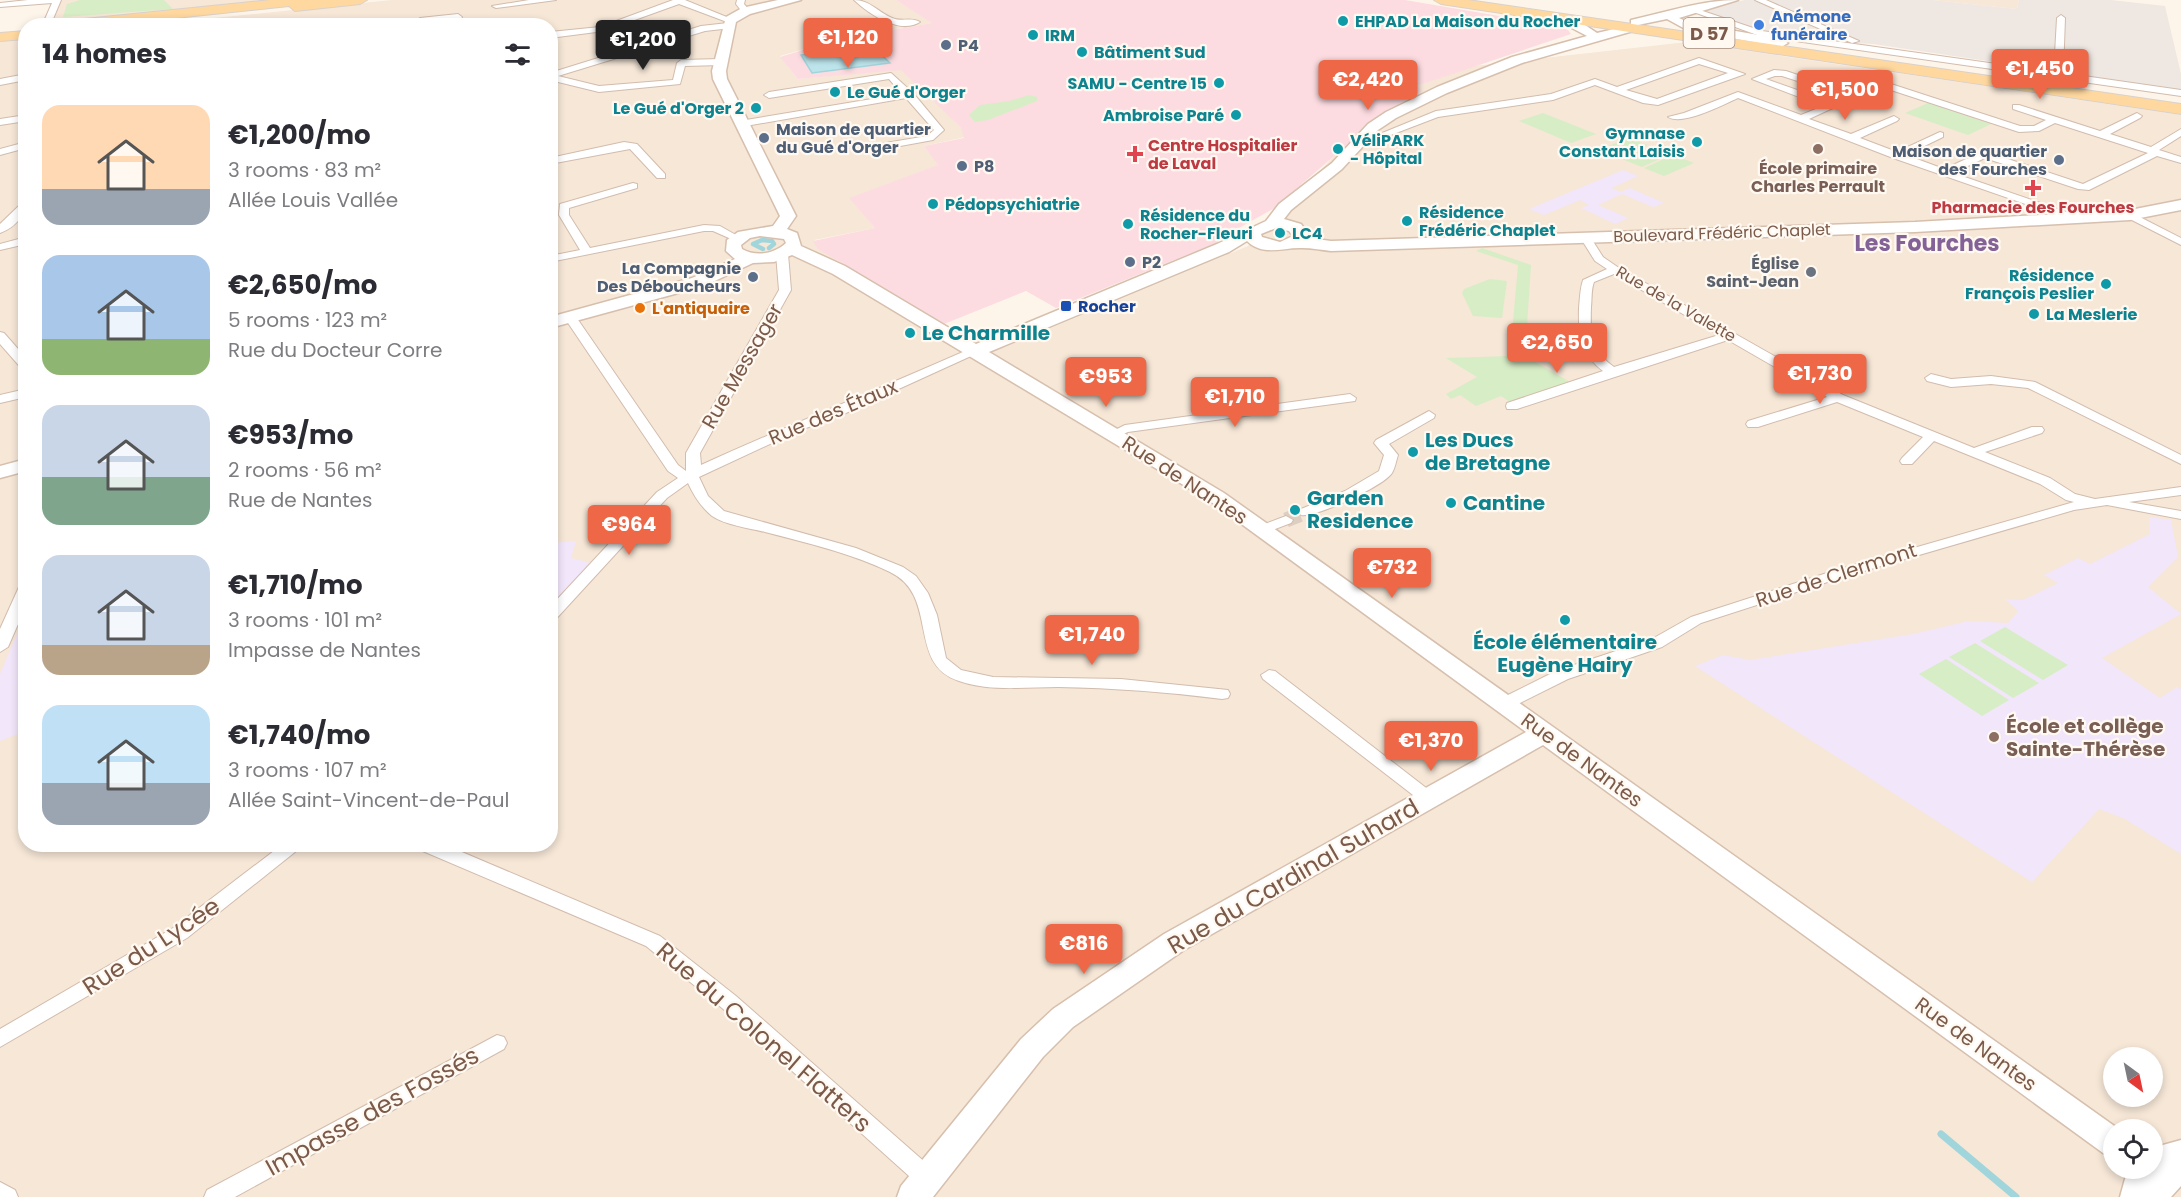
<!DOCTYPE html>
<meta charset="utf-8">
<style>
body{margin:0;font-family:Poppins,sans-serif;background:#f7f7f7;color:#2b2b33;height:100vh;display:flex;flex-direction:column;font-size:22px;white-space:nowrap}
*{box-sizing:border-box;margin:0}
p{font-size:20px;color:#7c7c81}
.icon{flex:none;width:33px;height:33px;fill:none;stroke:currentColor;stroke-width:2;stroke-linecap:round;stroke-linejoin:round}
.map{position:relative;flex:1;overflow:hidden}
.panel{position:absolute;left:18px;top:18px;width:540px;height:834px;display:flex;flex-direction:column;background:#fff;border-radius:24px;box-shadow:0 3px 9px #0003}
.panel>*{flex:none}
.needle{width:39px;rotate:147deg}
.buttons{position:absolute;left:2103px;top:1047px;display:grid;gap:12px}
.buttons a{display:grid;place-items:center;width:60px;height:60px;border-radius:50%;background:#fff;box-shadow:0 3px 9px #0003;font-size:30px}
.price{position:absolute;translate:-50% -51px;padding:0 14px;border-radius:6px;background:#ee6848;color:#fff;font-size:20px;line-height:39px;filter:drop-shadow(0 2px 3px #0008)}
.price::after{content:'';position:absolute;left:50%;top:36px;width:18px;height:14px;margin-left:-9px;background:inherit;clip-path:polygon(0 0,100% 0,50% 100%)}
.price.on{background:#222;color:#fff}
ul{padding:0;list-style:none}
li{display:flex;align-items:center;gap:18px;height:150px;padding:0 24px}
li span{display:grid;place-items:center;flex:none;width:168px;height:120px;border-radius:18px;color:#555}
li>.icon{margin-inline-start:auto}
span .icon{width:72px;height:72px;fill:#fffc;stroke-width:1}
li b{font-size:26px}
h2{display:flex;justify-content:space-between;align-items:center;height:72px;padding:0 24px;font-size:26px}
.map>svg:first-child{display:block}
</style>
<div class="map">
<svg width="2181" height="1197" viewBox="0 0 2181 1197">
<rect width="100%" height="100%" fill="#fef5ea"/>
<g fill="#f6e7d7" fill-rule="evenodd">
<path d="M55 0H355L89 25 39 26Z"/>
<path d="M392 0H896L933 23 835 40 780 56 798 79 901 69 961 128 965 137 924 146 939 165 850 198 875 228 814 240 839 262 969 338 1005 347 1248 246 1351 138 1417 86 1474 66 1687 42 2181 115V1197H0V40L25 38 26 844H550V26L144 25ZM2114 1058H2152V1096H2114ZM2114 1130H2152V1168H2114Z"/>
<path d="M1933 0H2019L2017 9Z"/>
</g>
<path fill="#efe8e2" d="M1745 0H1933L2017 9 2019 0H2111L2165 6 2181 74V90L1873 44 1835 42 1775 33 1730 22 1707 12 1706 8Z"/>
<g fill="#f2e6fb">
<path d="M1623 170 1638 176 1611 188 1621 192 1630 188 1664 203 1653 207 1622 194 1598 205 1628 218 1615 224 1581 208 1589 205 1580 200 1544 215 1529 209Z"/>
<path d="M2149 517 2171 520 2178 557 2148 587 2181 614 2102 658 2160 698 2177 687 2181 689V854L2125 819 2099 809 2032 882 1695 666 1723 655 1750 660 1913 634 1969 621 2008 623 2018 611 2005 599 2023 600 2058 583 2044 575 2078 558 2090 564 2150 534Z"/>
<path d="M576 541 571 558 591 563 551 607V543Z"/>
<path d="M25 615V731L0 741V674Z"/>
</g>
<path fill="#fcdce1" d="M896 0H1405L1553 25 1568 30 1571 34 1417 86 1422 91 1386 111 1273 209 1230 233 1231 237 1056 308 1026 291 944 324 818 249 813 241 875 228 849 198 938 165 924 146 964 138 961 128 901 70 798 79 780 57 835 40 932 23Z"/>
<g fill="#d7edc6">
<path d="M80 0H164L173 9 63 17 67 4Z"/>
<path d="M1029 95 1037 97V101L988 120 975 122 969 115 980 105 1009 101Z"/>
<path d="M1928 103 1991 124 1968 135 1905 113Z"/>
<path d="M1543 113 1596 134 1571 143 1519 121Z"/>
<path d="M1628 138 1648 145 1618 158 1599 150Z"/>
<path d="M1651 146 1671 154 1642 167 1622 159Z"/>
<path d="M1673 155 1694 163 1664 176 1644 168Z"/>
<path d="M1482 248 1531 265 1525 356 1570 382 1510 402 1501 396 1476 406 1460 395 1451 399 1446 394 1477 377 1446 358 1510 356 1518 265 1476 251Z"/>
<path d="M1490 279 1507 281 1502 318 1473 316 1462 293 1464 289Z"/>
<path d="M2005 627 2068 665 2043 680 1980 641Z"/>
<path d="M1975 643 2039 683 2013 698 1949 657Z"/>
<path d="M1946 659 2009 700 1982 716 1919 674Z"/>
</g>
<path fill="#bce4ea" stroke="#a1d5dc" stroke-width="1.5" d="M872 46 890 63 812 73 801 55Z"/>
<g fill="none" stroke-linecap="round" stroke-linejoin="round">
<path stroke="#a1d5dc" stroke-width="4.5" d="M763 249 753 244 762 240 772 241 774 244 769 248"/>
<path stroke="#a1d5dc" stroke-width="7" d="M1941 1134 2016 1197"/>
<path stroke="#ddcec2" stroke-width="15" stroke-dasharray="15 8" stroke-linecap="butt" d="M1286 520 1306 512"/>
<defs>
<g id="street">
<path d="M28 0H61L50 26H42L52 3 0 7V3Z"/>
<path d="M529 0H556L496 8 492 6Z"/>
<path d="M673 0H685L734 20 727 22 679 4 604 31 550 38V32L600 27Z"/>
<path d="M737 0H745L744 4 750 11 749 13H743L736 4Z"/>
<path d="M854 0C870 0 878 12 892 18 901 22 912 17 920 22 900 35 869 14 854 0Z"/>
<path d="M1755 0H1766L1859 41 1852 43Z"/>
<path d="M1688 6 1762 31 2054 72 2057 18 2061 15 2065 18 2063 73 2181 90V96L1760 36 1688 10Z"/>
<path d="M458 14 462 17 461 19 408 26 420 18Z"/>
<path d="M294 23 314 26H290Z"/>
<path d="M728 23 732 26 731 28 705 31 558 76 599 86 673 80 677 63 681 60 721 59 725 62 721 65 685 66 680 84 599 92 550 80V73L701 26Z"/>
<path d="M1699 58 1745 74 1658 105 1643 103 1595 85 1553 100 1438 117 1383 138 1375 136 1436 111 1551 94 1595 79 1617 87ZM1699 64 1728 73 1657 99 1626 90Z"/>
<path d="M1774 70 1786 71 1854 94 1891 84 2020 126H2034L2046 120 2013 109V105H2019L2100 131 2137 113 2142 116 2140 118 2110 134 2151 147 2181 129V136L2159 150 2181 157V163L2157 156 2089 190 2078 189 1985 158 1953 173 2081 217 2082 219 2077 222 1893 158 1738 98C1723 105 1682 126 1668 117L1684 113 1738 92 1801 115 1823 106 1752 79ZM1775 76H1782L1844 96 1831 102 1766 79ZM1891 90 2019 132 2039 131 2055 123 2148 153 2083 184 1984 151 1944 169 1906 155 1943 137V133L1940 132 1897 152 1860 138 1897 121 1899 119 1894 116 1851 134 1809 119 1848 101Z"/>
<path d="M891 73 913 93 944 130 933 140 862 153 857 150 862 147 927 136 934 130 906 98 740 127 735 124 740 121 902 94 889 79 769 98 764 95 769 92Z"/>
<path d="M26 74V80L0 85V79Z"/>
<path d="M26 115V121L0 125V119Z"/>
<path d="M26 142V148L0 155V149Z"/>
<path d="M624 142 637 144 665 174V178H657L630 149 550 164V158Z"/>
<path d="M633 183 637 184V188L569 208V215L590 248 704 225 720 226 743 239 738 242 713 231H704L550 262V256L580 250 559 215 560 204Z"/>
<path d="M26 199C26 215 16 227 0 233V224Z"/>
<path d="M2130 212 2181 238V245L2126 217 2125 215Z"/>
<path d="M1585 234 1589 235 1603 257 1619 268 1843 395 1974 448 2032 427H2042L2044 430 2042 433 1985 452 2050 478 2075 494 2095 499 2181 487V495L2129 502 2181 511V519L2107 505 2074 510 1840 578 1701 623 1662 647 1568 679 1510 708H1498L1496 704 1498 700 1556 671 1652 639 1691 617 1830 572 2074 502 2066 500 2040 484 1934 441 1912 464H1902L1900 461 1902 458 1923 437 1837 402 1758 427H1748L1746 424 1748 421 1827 397 1728 340 1517 409H1507L1506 406 1507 403 1603 371C1581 354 1578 334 1579 308 1580 298 1580 289 1583 280L1607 269 1595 261 1580 237ZM1614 274 1719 335 1614 367C1591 351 1590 333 1591 307 1592 298 1591 290 1594 282Z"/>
<path d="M26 237V244L0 250V244Z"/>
<path d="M782 251 788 254 791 290 700 453 701 465C791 424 882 388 972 348H980L982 351 835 418 800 430 699 477 708 496 724 511 856 548 903 567 916 576 928 593 937 615 946 658 961 670 993 677 1121 679 1228 690 1230 694 1228 698 1222 699C1168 692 1113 688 1058 687 1025 687 991 692 959 681 906 664 940 596 890 572 851 553 807 543 765 532 749 528 725 525 712 516 701 507 694 496 688 483L667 498 555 620 550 622V607L657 492 678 478 668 471 564 317 566 314H574L678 465 686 471V453L779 290 776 254Z"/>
<path d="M0 332 4 333 26 358V370L22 369 0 344Z"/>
<path d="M1931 374 1951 379 1991 376 2035 382 2181 455V464L2028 388 1991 384 1951 387 1927 381 1925 378Z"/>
<path d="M26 389V397L0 403V395Z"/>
<path d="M1350 394 1356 398 1355 401 1128 432 1114 438 1107 434 1125 425Z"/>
<path d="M1429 411 1435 415 1434 418 1389 444 1398 455C1396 461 1395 468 1392 473 1384 486 1315 518 1301 515L1299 512 1301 509 1345 491 1379 471 1384 455 1374 443 1376 440Z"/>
<path d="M1286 516 1293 520 1291 523 1262 534 1255 530 1257 527Z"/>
<path d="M26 582V606L8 647 0 652V629L19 587Z"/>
<path d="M1269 670 1275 671 1434 794 1437 798 1434 802H1422L1263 679 1261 675Z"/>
<path d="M283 844H305L187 938 0 1047V1029L173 928Z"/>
<path d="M415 844H443L660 936 736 996 935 1171 938 1178 935 1185 927 1188 919 1185 722 1008 646 946 418 849Z"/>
<path d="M497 1035 504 1037 507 1043 504 1049 235 1197H204L207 1190Z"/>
<path d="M0 1182 15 1190 18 1197H0Z"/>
</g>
<g id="secondary">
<path d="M778 0H801L750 14 736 22 726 71 727 79 796 216 787 229 797 233 801 246 845 266 976 344 1217 244 1266 221 1279 204 1332 163 1368 124 1386 112 1437 87 1512 57 1587 36 1570 27 1537 20V14L1541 13 1579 21 1597 33 1631 25V20C1667 12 1701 0 1738 0L1679 18 1690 23 1781 39 1788 43 1781 47 1687 30 1667 19 1633 26V31L1522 63 1447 93 1396 118 1378 130 1342 169 1291 210 1284 219 1301 224 1310 236 1309 238 1331 241 1915 222 2130 210 2181 200V210L2130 220 1915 232 1331 251C1322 250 1312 248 1302 248 1284 247 1263 257 1247 241L1229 252 989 352 1224 493 2120 1130H2114V1157L2103 1153 1543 745 1184 950 1073 1027 1043 1057 933 1197H897L901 1186 1021 1039 1053 1009 1164 934 1526 732 1210 501 833 274 792 255 774 262 753 263 704 286 550 328V317L692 278 735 259 726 251 727 240 738 232 773 226 780 216 713 79 712 71 726 17 742 8ZM1276 228 1289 231 1293 236 1280 242 1262 237 1261 234ZM760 236 784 239 786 243C774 254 756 257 742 249L741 245 750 238Z"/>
<path d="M26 459V471L0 478V466Z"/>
<path d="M2181 1140V1186L2171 1197H2120L2128 1168H2152V1148Z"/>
</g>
<g id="primary">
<path d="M271 0H367L360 4 295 11 289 6 100 26H49L55 22Z"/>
<path d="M1434 0H1468L2181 104V114L1441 4Z"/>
<path d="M26 31V39L0 41V33Z"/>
</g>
</defs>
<use href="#street" stroke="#d2bcad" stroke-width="2"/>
<use href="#secondary" stroke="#d7bfad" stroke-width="3"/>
<use href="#primary" stroke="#dad1cc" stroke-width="2"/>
<use href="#street" fill="#fff" fill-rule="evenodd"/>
<use href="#secondary" fill="#fff" fill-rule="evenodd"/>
<use href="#primary" fill="#ffd89f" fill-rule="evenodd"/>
</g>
<g fill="#0f9aa8" stroke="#fff9f1" stroke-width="2">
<circle cx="1343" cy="21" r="6"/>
<circle cx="1033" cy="35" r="6"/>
<circle cx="1082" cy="52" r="6"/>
<circle cx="1219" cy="83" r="6"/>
<circle cx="835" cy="92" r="6"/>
<circle cx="756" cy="108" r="6"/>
<circle cx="1236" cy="115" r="6"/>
<circle cx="1697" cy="142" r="6"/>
<circle cx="1338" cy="149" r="6"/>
<circle cx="933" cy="204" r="6"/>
<circle cx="1407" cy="221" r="6"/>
<circle cx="1128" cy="224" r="6"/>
<circle cx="1280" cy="233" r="6"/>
<circle cx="2106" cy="284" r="6"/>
<circle cx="2034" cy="314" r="6"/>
<circle cx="910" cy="333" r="6"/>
<circle cx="1413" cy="452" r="6"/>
<circle cx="1451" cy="503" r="6"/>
<circle cx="1295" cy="510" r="6"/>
<circle cx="1565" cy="620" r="6"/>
</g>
<circle fill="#3f7fe0" stroke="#fff9f1" stroke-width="2" cx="1759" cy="25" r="6"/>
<g fill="#5c6f8a" stroke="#fff9f1" stroke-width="2">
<circle cx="946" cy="45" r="6"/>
<circle cx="764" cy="138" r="6"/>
<circle cx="2059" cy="160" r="6"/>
<circle cx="962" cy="166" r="6"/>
<circle cx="1130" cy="262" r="6"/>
<circle cx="753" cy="277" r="6"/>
</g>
<g fill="#8d6e63" stroke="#fff9f1" stroke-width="2">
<circle cx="1818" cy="149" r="6"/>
<circle cx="1994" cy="737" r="6"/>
</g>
<g fill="#e0444e" stroke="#fff9f1" stroke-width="2">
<path d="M1132 145h6v6h6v6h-6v6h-6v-6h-6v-6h6z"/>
<path d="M2030 179h6v6h6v6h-6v6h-6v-6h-6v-6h6z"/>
</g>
<circle fill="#6b7280" stroke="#fff9f1" stroke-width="2" cx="1811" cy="272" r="6"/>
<rect fill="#1a4fb4" stroke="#fff9f1" stroke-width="2" x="1060" y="300" width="12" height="12" rx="3"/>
<circle fill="#e8710a" stroke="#fff9f1" stroke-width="2" cx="640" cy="308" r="6"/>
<g text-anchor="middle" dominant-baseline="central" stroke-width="4.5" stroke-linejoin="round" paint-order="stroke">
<g font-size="16" font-weight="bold" fill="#366cbe" stroke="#fff9f1" text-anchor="start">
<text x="1771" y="16">Anémone<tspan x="1771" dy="18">funéraire</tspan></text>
</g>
<g font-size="16" font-weight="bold" fill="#0d838f" stroke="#fff9f1" text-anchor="start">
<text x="1355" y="21">EHPAD La Maison du Rocher</text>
<text x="1045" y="35">IRM</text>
<text x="1094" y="52">Bâtiment Sud</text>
<text x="1207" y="83" text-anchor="end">SAMU - Centre 15</text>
<text x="847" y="92">Le Gué d'Orger</text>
<text x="744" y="108" text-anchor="end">Le Gué d'Orger 2</text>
<text x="1224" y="115" text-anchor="end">Ambroise Paré</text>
<text x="1685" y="133" text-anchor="end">Gymnase<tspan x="1685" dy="18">Constant Laisis</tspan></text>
<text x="1350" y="140">VéliPARK<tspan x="1350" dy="18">- Hôpital</tspan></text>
<text x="945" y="204">Pédopsychiatrie</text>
<text x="1419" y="212">Résidence<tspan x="1419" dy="18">Frédéric Chaplet</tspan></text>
<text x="1140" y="215">Résidence du<tspan x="1140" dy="18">Rocher-Fleuri</tspan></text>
<text x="1292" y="233">LC4</text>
<text x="2094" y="275" text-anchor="end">Résidence<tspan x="2094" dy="18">François Peslier</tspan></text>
<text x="2046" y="314">La Meslerie</text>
</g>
<g font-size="16" font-weight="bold" fill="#4e5e75" stroke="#fff9f1" text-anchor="start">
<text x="958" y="45">P4</text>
<text x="776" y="129">Maison de quartier<tspan x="776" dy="18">du Gué d'Orger</tspan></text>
<text x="2047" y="151" text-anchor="end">Maison de quartier<tspan x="2047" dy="18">des Fourches</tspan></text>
<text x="974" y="166">P8</text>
<text x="1142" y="262">P2</text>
<text x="741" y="268" text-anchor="end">La Compagnie<tspan x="741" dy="18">Des Déboucheurs</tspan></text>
</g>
<g font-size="16" font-weight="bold" fill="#be3a42" stroke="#fff9f1" text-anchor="start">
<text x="1148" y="145">Centre Hospitalier<tspan x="1148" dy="18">de Laval</tspan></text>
<text x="2033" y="207" text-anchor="middle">Pharmacie des Fourches</text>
</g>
<g font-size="16" font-weight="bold" fill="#785e54" stroke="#fff9f1">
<text x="1818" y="168">École primaire<tspan x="1818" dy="18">Charles Perrault</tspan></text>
</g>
<g font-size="16" fill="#7b5a4a" stroke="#fff9f1">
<text transform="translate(1722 233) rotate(-2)">Boulevard Frédéric Chaplet</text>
<text transform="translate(1676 304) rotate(30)">Rue de la Valette</text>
</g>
<g font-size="16" font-weight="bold" fill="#5b616d" stroke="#fff9f1" text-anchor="end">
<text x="1799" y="263">Église<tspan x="1799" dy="18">Saint-Jean</tspan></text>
</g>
<g font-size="16" font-weight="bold" fill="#164399" stroke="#fff9f1" text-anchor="start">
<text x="1078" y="306">Rocher</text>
</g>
<g font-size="16" font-weight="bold" fill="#c56008" stroke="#fff9f1" text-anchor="start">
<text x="652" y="308">L'antiquaire</text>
</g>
<rect fill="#fff9f1" stroke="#a38a7c" stroke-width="1.5" x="1683.5" y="18" width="51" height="30" rx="4.5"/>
<g font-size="18" font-weight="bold" fill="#7b5a4a">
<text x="1709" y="33">D 57</text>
</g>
<g font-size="20" font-weight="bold" fill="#0d838f" stroke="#fff9f1" text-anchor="start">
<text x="922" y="333">Le Charmille</text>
<text x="1425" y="440">Les Ducs<tspan x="1425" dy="23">de Bretagne</tspan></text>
<text x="1307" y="498">Garden<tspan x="1307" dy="23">Residence</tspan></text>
<text x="1463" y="503">Cantine</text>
<text x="1565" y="642" text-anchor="middle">École élémentaire<tspan x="1565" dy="23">Eugène Hairy</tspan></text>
</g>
<g font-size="20" fill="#7b5a4a" stroke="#fff9f1">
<text transform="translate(742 366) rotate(-60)">Rue Messager</text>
<text transform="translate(833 412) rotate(-23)">Rue des Étaux</text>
<text transform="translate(1185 480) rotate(33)">Rue de Nantes</text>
<text transform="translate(1836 575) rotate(-18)">Rue de Clermont</text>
<text transform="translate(1582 760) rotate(36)">Rue de Nantes</text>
<text transform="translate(1976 1044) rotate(36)">Rue de Nantes</text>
</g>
<g font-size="20" font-weight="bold" fill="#785e54" stroke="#fff9f1" text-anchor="start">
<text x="2006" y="726">École et collège<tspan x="2006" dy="23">Sainte-Thérèse</tspan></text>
</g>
<g font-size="22" font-weight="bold" fill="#836397" stroke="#fff9f1">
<text x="1927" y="243">Les Fourches</text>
</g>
<g font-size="24" fill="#7b5a4a" stroke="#fff9f1">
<text transform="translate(1293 876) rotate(-30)">Rue du Cardinal Suhard</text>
<text transform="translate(151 946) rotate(-33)">Rue du Lycée</text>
<text transform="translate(764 1037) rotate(41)">Rue du Colonel Flatters</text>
<text transform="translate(372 1111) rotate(-29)">Impasse des Fossés</text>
</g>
</g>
</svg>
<div class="buttons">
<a><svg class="needle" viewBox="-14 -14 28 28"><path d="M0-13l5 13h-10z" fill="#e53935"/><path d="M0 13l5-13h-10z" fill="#7c7c81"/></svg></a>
<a><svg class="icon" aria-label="locate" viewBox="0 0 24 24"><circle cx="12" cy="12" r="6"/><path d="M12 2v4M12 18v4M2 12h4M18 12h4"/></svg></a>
</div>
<b class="price" style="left:848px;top:69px">€1,120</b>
<b class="price on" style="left:643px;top:71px">€1,200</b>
<b class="price" style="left:2040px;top:100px">€1,450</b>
<b class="price" style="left:1368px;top:111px">€2,420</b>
<b class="price" style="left:1845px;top:121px">€1,500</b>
<b class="price" style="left:1557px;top:374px">€2,650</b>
<b class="price" style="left:1820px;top:405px">€1,730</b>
<b class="price" style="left:1106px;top:408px">€953</b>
<b class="price" style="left:1235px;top:428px">€1,710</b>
<b class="price" style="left:629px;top:556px">€964</b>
<b class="price" style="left:1392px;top:599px">€732</b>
<b class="price" style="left:1092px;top:666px">€1,740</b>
<b class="price" style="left:1431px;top:772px">€1,370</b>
<b class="price" style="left:1084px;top:975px">€816</b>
<section class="panel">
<h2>14 homes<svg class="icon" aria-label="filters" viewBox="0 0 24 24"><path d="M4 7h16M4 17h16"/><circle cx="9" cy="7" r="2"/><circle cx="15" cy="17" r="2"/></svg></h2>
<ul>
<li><span style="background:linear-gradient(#ffd9b3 70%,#9aa5b1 0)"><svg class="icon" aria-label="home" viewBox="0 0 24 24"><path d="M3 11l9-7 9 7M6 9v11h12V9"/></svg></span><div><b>€1,200/mo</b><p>3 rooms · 83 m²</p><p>Allée Louis Vallée</p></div></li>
<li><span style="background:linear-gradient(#a9c7e8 70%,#8fb573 0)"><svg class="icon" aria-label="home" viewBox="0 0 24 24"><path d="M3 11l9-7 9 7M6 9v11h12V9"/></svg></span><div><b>€2,650/mo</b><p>5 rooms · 123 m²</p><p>Rue du Docteur Corre</p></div></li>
<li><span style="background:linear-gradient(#c9d6e8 60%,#7fa58c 0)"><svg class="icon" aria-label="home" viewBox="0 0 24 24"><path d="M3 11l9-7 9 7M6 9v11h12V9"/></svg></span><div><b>€953/mo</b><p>2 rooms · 56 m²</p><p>Rue de Nantes</p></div></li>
<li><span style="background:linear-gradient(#c9d6e8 75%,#b9a48a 0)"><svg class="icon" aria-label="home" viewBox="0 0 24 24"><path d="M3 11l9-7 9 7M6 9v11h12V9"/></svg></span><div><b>€1,710/mo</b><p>3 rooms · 101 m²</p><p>Impasse de Nantes</p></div></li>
<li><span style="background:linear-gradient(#bfe0f5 65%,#9aa5b1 0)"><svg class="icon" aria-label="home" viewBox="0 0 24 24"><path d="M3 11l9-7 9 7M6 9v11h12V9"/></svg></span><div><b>€1,740/mo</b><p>3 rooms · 107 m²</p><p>Allée Saint-Vincent-de-Paul</p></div></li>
</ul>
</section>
</div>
